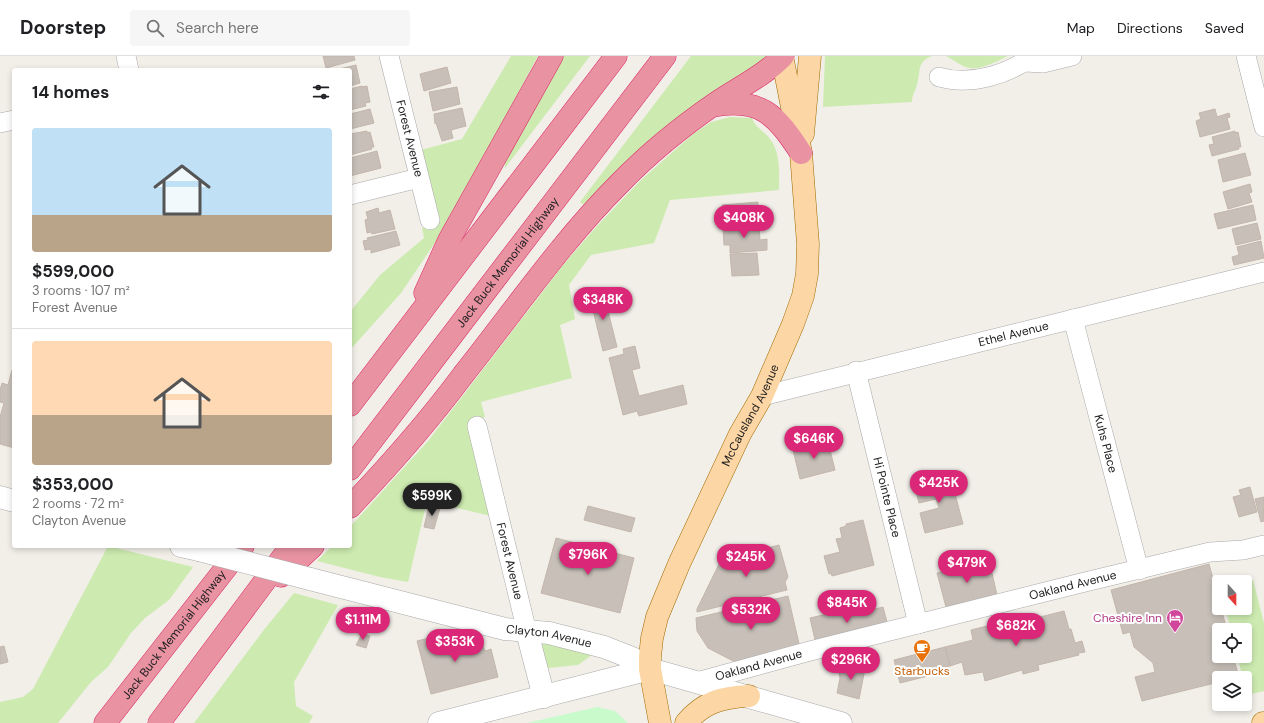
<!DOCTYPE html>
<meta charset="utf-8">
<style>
body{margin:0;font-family:"DM Sans",sans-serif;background:#f6f6f6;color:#202124;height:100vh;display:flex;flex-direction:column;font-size:15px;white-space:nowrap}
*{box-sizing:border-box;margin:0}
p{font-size:13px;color:#757577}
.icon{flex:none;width:22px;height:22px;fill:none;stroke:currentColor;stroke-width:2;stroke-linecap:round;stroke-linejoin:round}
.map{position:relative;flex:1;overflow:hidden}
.details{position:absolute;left:12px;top:12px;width:340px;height:480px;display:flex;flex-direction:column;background:#fff;border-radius:4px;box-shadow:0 2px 6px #0003}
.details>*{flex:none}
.needle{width:26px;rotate:159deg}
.tools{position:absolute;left:1212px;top:519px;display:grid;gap:8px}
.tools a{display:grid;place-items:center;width:40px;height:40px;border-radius:4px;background:#fff;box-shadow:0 2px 6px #0003;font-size:20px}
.price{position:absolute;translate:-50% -34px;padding:0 9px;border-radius:14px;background:#db2777;color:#fff;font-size:13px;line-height:26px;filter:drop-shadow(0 1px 2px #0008)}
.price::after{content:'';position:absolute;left:50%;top:24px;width:12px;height:9px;margin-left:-6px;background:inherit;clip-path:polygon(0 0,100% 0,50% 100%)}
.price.on{background:#222;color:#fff}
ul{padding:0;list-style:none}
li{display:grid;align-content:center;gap:8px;height:212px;padding:0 20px}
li+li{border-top:1px solid #e0e0e0}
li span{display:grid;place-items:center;height:124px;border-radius:4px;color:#555}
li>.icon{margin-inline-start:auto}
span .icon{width:72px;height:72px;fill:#fffc;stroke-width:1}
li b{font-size:17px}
h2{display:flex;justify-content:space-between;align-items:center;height:48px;padding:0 20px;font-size:17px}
header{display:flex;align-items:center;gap:24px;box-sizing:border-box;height:56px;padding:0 20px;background:#fff;border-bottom:1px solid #e0e0e0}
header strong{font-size:19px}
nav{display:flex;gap:22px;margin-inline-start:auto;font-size:14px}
.search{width:280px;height:36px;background:#f6f6f6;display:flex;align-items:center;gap:10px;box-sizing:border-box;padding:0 14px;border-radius:4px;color:#757577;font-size:15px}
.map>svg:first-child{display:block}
</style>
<header>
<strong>Doorstep</strong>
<div class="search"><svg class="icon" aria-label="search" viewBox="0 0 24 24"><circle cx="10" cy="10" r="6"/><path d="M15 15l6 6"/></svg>Search here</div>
<nav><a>Map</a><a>Directions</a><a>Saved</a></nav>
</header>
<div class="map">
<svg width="1264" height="667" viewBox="0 0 1264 667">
<rect width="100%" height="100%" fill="#f2efe9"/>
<g fill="#cdebb0">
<path d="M511 0H538L447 169 401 237 350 294V256L380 219 424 182 422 172 438 167 421 94 462 83Z"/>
<path d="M563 0H590L505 112 504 105Z"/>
<path d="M691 0H768L585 150 580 146Z"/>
<path d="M825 0H932C916 6 921 16 917 29 915 36 912 39 912 46L823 51Z"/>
<path d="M946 0H1008C996 6 976 17 963 10 957 7 952 3 946 0Z"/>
<path d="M730 61 752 62C754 70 765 76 770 83 781 97 779 117 779 134L670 144 654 187 591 199 569 229 575 263 560 269 572 322 481 346 485 361 468 366 491 460 427 445 408 526 380 521 317 505 332 490H350V471L428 385 563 209 597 170 640 125 693 78 711 66Z"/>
<path d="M108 490 193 511 169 544 145 562 131 577 108 611 91 626 58 667H0V646L23 641 33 633Z"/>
<path d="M1253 524 1264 567V635L1247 639 1245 622H1243L1237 600H1245V574H1231L1225 552H1245V526Z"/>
<path d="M294 537 338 549 294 626 296 650 313 660 309 667H194L263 575Z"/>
<path d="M541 585 592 599 578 609 548 612Z"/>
</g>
<path fill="#c8facc" d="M597 651 615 655 628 667H527Z"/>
<g fill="#c7bfb8" stroke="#c4b6ab">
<path d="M323 0H354L355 4 326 12Z"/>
<path d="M356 9 360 27 350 30V14H335Z"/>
<path d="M447 11 451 27 424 35 420 18Z"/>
<path d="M362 30V31L367 30 370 46 365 47 366 50 350 54V33Z"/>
<path d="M457 31 460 48 433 55 429 36Z"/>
<path d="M462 52 466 70 451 74 453 82 442 85 436 67 435 68 434 58Z"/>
<path d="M370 53 374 67 350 73V58Z"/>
<path d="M1215 53 1217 61 1229 57 1230 61 1227 62 1230 73 1200 81 1196 65 1201 63 1199 57Z"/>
<path d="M367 75V77L370 76 374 91H371L372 93 350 99V78Z"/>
<path d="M1235 75V77L1238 76 1241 91H1238L1239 93 1212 100 1209 89 1214 88 1212 81Z"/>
<path d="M377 95 381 112 350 120V102Z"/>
<path d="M1245 97 1251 119 1223 126 1218 104Z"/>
<path d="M1250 128 1252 136 1249 137 1252 146 1228 153 1223 136Z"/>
<path d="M758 146V156H765L766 167 724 170 723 164H718L717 154H723L722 149Z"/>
<path d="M1253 149 1256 164 1218 173 1214 158Z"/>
<path d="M378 152 379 157 390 154 395 173 372 178 371 176 367 177 365 164 368 163 366 156Z"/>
<path d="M1257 167 1261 183 1236 189 1232 173Z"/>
<path d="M759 170 760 184 767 183V194L730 197V189H724L723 172Z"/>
<path d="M396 175 400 189 371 197V193L365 194 363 185 368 184 367 182Z"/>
<path d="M1261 185 1264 202 1234 209 1232 201 1239 199 1237 191Z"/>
<path d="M757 197 759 219 732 220 730 198Z"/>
<path d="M603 235 617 291 603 295 589 238Z"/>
<path d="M635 290 640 312 632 314 639 340 683 329 687 348 639 360 637 355 623 359 609 302 624 298 623 293Z"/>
<path d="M12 314 14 315V392L0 388V361L4 347 0 346V334L2 327 8 329Z"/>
<path d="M828 386 835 414 800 423 793 394Z"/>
<path d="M950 419 963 468 925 477 920 457 939 452 936 443 919 447 914 428Z"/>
<path d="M1250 431 1257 456 1239 461 1233 441 1241 439 1239 434Z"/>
<path d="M1264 441V465L1261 466 1255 443Z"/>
<path d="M429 449 440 452 434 473 424 471Z"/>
<path d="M588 450 635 462 631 476 584 464Z"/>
<path d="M863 464 874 509 832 520 831 517 829 518 824 500 840 496 836 483 842 482 840 472 846 470V468Z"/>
<path d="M556 482 634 502 620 557 541 537Z"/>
<path d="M779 489 788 521 785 526 787 534 697 556V553L721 504Z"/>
<path d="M989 504 997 539 946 551 937 517Z"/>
<path d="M1209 508 1219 545V552H1221L1227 574H1219V600H1233L1239 621 1219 622V626L1142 645 1135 621 1155 616 1153 607 1134 591 1130 576 1123 578 1111 534Z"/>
<path d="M788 540 800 592 737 607 708 592 697 575 696 562Z"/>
<path d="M883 551 888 570 816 588 810 562 831 557 832 560 859 553 860 557Z"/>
<path d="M1064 555 1069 573H1071L1075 587 1082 585 1085 596 1078 597 1079 599 1038 609 1039 614 1023 618 1022 614 985 625 983 616 965 619 962 606 950 610 945 591 973 584 971 574 1011 564 1012 568Z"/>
<path d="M362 578 370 580 366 592 356 589Z"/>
<path d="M441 579 483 590 485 595 491 593 498 621 431 638 417 585Z"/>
<path d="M4 590 8 606 0 608V591Z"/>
<path d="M945 591 950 610 939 613 940 617 900 627 894 604Z"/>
<path d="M866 608 859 643 837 637 840 622 838 613H847Z"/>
</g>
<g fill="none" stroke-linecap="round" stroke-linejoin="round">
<defs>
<g id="minor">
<path d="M126 0 129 14"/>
<path id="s1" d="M389 0 430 164"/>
<path d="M1246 0 1264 71"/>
<path d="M1025 6 1043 7 1072 0"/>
<path d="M939 21C970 30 1007 19 1033 0"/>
<path d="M0 67 14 64"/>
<path d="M350 139 419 122"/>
<path id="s2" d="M1073 263 1139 514"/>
<path id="s3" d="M856 315 918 568"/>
<path id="s4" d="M762 340 1264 216"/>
<path id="s5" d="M477 370 527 576"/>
<path id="s6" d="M697 626 810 595 1085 526 1210 496 1243 494 1264 489"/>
</g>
<g id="tertiary">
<path d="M0 441 14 445"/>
<path d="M181 490 199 494"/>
<path id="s7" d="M310 523 505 573 549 577 604 591 632 602 650 613 841 667"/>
<path d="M527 576 544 641"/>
<path d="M439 667 650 613"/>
</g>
<g id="primary">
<path d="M803 78 810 0"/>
<path id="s8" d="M660 667 650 613V601L652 582 657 561 679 508 740 378 762 340 793 268 803 240 807 218 808 188 801 97 782 0"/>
<path d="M686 667C703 646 723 641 749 640"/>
<path d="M1263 667H1264"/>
</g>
<g id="motorway">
<path d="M712 50C761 41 776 59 801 97"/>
<path d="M425 237 449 184 552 0"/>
<path d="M350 349 616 0"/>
<path id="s9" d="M350 413 665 0"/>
<path d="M350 451C390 409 428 366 463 319 514 255 561 186 619 128 648 98 681 71 716 47 738 32 765 19 783 0"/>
<path d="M281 520 313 490"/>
<path id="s10" d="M105 667 243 490"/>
<path d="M159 667 291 490"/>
</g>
</defs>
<use href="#minor" stroke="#a9a9a9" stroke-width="20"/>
<use href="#tertiary" stroke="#a9a9a9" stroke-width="23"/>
<use href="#primary" stroke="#a06b00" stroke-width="23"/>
<use href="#motorway" stroke="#dc2a67" stroke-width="23"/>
<use href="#minor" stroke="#fff" stroke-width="19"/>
<use href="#tertiary" stroke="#fff" stroke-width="22"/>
<use href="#primary" stroke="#fcd6a4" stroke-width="22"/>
<use href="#motorway" stroke="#e892a2" stroke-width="22"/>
<defs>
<path id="tertiary-bridge" d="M199 494 310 523"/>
</defs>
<use href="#tertiary-bridge" stroke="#a9a9a9" stroke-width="23" stroke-linecap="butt"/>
<use href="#tertiary-bridge" stroke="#fff" stroke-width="22"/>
</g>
<defs>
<symbol id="hotel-pin" viewBox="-11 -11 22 30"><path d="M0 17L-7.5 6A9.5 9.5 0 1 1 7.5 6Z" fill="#d1479c" stroke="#fff"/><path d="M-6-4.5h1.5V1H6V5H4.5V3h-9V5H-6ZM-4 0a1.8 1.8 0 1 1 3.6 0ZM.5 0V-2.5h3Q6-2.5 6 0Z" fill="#fff"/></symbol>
<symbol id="cafe-pin" viewBox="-11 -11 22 30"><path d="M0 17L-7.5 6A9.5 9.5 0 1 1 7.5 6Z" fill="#e8710a" stroke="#fff"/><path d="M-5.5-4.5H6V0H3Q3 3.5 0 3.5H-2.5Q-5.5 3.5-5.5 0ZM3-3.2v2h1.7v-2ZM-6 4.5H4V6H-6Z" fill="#fff"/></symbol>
</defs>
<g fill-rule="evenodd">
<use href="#hotel-pin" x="1165" y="552" width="20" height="27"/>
<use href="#cafe-pin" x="912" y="582" width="20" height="27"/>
</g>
<g text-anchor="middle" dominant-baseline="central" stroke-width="4" stroke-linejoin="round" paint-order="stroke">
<g font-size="12" fill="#222" stroke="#fff">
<text stroke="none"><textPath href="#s1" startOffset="85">Forest Avenue</textPath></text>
<text stroke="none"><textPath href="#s9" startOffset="260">Jack Buck Memorial Highway</textPath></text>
<text stroke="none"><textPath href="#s4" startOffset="259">Ethel Avenue</textPath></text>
<text stroke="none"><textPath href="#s8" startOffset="330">McCausland Avenue</textPath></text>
<text stroke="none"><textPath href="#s2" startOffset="129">Kuhs Place</textPath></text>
<text stroke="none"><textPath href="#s3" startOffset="130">Hi Pointe Place</textPath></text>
<text stroke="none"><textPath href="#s5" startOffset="139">Forest Avenue</textPath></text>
<text stroke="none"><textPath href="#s6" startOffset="388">Oakland Avenue</textPath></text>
<text stroke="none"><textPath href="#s10" startOffset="112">Jack Buck Memorial Highway</textPath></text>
<text stroke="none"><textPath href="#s7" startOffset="246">Clayton Avenue</textPath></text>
<text stroke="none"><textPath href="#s6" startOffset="64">Oakland Avenue</textPath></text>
</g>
<g font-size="12" fill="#b23c85" stroke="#fff" text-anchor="end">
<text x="1162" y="562">Cheshire Inn</text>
</g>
<g font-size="12" fill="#c56008" stroke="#fff">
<text x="922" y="615">Starbucks</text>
</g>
</g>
</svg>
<div class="tools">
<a><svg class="needle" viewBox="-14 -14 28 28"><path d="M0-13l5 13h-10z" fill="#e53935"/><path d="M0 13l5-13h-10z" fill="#757577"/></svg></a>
<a><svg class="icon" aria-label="locate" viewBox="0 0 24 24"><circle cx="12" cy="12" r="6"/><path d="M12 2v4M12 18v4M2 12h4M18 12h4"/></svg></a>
<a><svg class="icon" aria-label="layers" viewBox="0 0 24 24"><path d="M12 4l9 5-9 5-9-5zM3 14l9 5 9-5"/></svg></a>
</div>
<b class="price" style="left:744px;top:183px">$408K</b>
<b class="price" style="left:603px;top:265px">$348K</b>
<b class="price" style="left:814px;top:404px">$646K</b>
<b class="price" style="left:939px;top:448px">$425K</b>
<b class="price on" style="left:432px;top:461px">$599K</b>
<b class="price" style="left:588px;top:520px">$796K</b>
<b class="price" style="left:746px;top:522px">$245K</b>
<b class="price" style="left:967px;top:528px">$479K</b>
<b class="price" style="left:847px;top:568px">$845K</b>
<b class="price" style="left:751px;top:575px">$532K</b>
<b class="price" style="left:363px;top:585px">$1.11M</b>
<b class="price" style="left:1016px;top:591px">$682K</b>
<b class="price" style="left:455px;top:607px">$353K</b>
<b class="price" style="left:851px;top:625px">$296K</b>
<section class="details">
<h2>14 homes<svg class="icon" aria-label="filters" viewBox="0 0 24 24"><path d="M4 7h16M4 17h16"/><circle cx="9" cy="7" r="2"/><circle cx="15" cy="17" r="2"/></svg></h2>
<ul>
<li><span style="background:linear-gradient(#bfe0f5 70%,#b9a48a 0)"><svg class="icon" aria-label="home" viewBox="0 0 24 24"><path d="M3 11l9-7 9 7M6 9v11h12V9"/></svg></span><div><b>$599,000</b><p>3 rooms · 107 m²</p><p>Forest Avenue</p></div></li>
<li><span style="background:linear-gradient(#ffd9b3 60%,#b9a48a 0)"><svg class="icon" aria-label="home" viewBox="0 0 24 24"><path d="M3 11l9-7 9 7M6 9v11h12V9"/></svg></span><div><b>$353,000</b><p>2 rooms · 72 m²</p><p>Clayton Avenue</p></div></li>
</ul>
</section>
</div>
